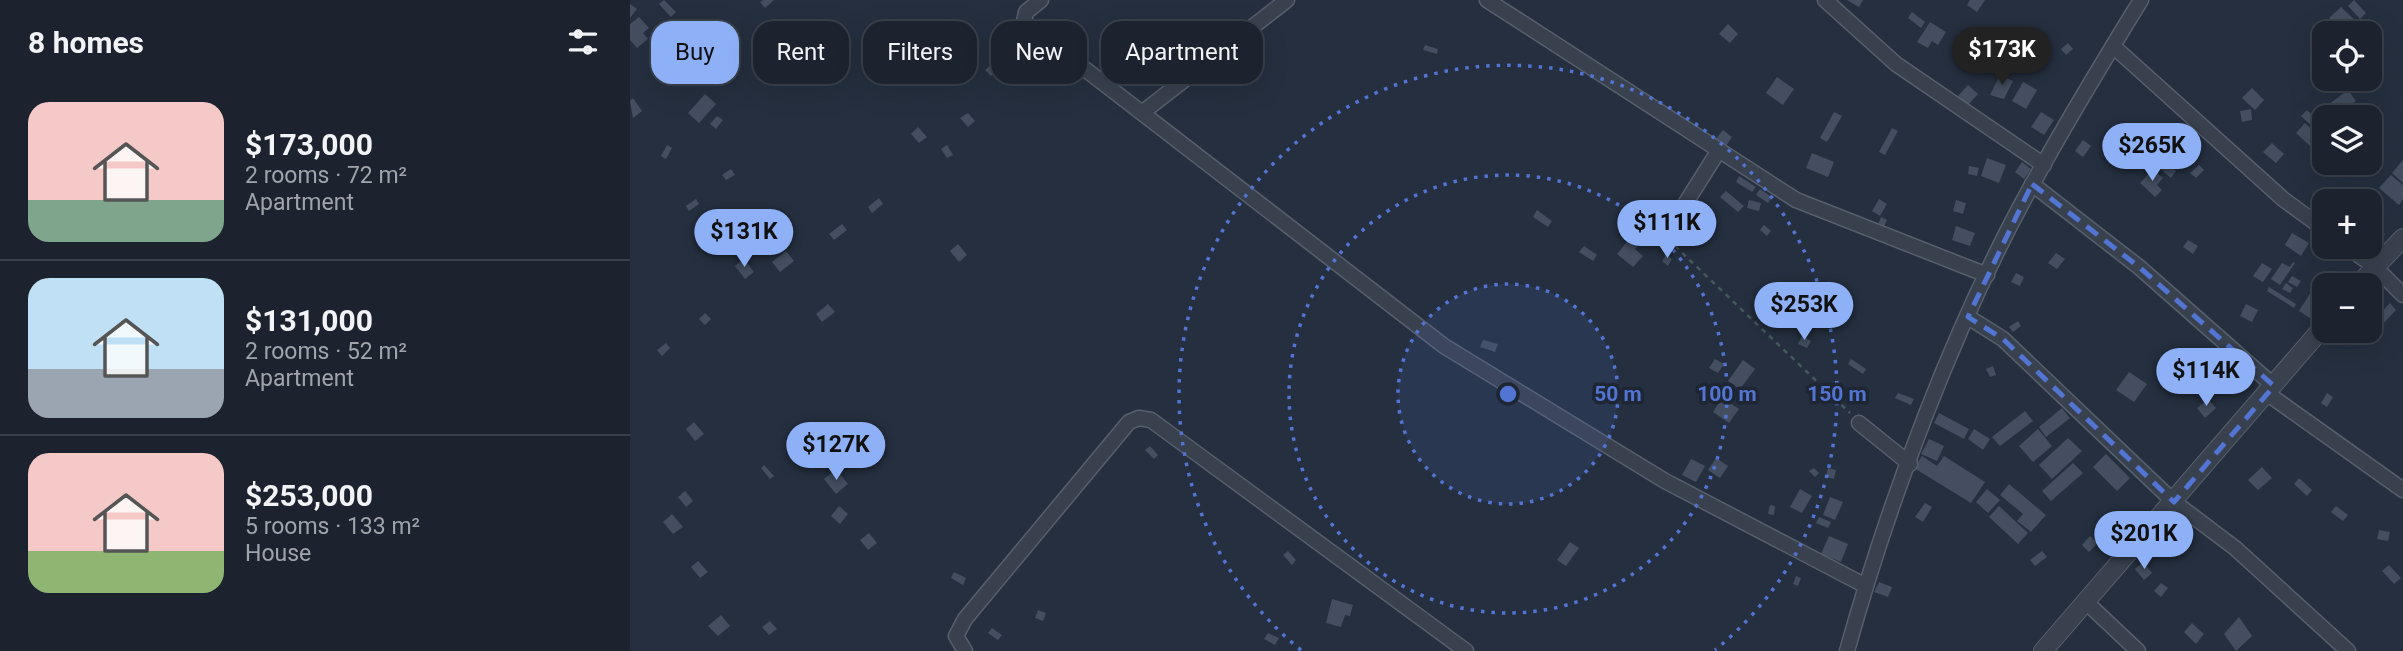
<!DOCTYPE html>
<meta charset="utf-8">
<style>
body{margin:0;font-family:Roboto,sans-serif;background:#292f3b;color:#f1f3f6;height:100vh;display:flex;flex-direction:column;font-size:26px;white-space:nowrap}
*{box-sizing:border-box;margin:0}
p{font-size:23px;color:#a0a4aa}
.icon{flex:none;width:38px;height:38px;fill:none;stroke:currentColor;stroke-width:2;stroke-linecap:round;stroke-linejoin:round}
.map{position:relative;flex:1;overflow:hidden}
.drawer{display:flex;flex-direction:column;background:#1c232f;width:630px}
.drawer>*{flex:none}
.banner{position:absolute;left:21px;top:21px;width:665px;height:63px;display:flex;gap:14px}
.fabs{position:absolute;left:1682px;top:21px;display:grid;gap:14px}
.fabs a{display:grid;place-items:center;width:70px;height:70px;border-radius:14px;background:#1c232f;box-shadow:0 7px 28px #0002,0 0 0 2px #3a404b;font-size:35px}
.price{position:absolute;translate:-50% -60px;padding:0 16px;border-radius:24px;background:#8db0f6;color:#111;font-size:23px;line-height:46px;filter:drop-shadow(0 2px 4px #0008)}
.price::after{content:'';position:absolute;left:50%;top:42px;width:21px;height:16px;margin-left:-10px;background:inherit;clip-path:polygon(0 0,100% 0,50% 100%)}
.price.selected{background:#222;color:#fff}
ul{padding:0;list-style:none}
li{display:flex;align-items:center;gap:21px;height:175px;padding:0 28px}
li+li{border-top:2px solid #3a404b}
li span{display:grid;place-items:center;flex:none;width:196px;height:140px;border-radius:21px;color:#555}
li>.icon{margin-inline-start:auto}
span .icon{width:84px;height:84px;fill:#fffc;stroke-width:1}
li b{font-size:30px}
h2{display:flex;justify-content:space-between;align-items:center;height:84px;padding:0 28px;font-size:30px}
.tag{padding:0 24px;border-radius:21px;background:#1c232f;box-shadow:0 7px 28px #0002,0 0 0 2px #3a404b;font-size:24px;line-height:63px}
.tag.selected{background:#8db0f6;color:#111}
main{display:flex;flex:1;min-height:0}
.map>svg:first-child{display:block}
</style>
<main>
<section class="drawer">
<h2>8 homes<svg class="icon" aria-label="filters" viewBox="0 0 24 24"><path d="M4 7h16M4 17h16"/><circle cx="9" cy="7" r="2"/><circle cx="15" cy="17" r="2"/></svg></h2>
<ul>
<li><span style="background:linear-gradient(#f6c9c9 70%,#7fa58c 0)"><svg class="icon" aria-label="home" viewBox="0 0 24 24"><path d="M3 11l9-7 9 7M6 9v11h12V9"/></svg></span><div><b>$173,000</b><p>2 rooms · 72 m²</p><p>Apartment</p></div></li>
<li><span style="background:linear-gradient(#bfe0f5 65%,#9aa5b1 0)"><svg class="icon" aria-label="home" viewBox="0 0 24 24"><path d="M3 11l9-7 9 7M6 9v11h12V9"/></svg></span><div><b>$131,000</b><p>2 rooms · 52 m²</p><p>Apartment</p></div></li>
<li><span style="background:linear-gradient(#f6c9c9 70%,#8fb573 0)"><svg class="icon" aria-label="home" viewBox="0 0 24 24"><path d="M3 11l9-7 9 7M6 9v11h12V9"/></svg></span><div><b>$253,000</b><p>5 rooms · 133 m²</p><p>House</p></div></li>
</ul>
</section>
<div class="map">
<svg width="1773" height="651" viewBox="0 0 1773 651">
<rect width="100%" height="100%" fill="#252f3f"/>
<g fill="#444e60">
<path d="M34 0 46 12 41 17 29 4Z"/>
<path d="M133 0H144L135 8 130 2Z"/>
<path d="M1217 0H1233L1229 7Z"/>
<path d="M1340 0H1355L1347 12 1337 5Z"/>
<path d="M1724 0 1736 13 1730 19 1718 6Z"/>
<path d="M0 4 7 9 0 18Z"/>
<path d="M1711 7 1727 22 1715 33 1699 18Z"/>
<path d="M1282 12 1295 22 1291 28 1278 18Z"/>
<path d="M9 17 19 28 13 33 18 39 7 48 0 40V24Z"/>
<path d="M1300 22 1316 32 1308 45 1302 41 1298 48 1287 42Z"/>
<path d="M1098 24 1108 34 1100 43 1089 34Z"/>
<path d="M1388 43 1397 51 1387 62 1378 54Z"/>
<path d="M1438 43 1443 49 1436 55 1431 49Z"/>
<path d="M795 45 808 49 807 54 793 50Z"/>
<path d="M1694 52V66L1690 71 1683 65Z"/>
<path d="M367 60 372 66 361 76 355 70Z"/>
<path d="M1370 75 1383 81 1374 99 1360 95Z"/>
<path d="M1147 77 1164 89 1153 105 1136 93Z"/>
<path d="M1393 82 1407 90 1396 109 1382 101Z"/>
<path d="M1338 85 1348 94 1337 106 1327 97Z"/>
<path d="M1622 88 1634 100 1625 110 1612 98Z"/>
<path d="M1718 90 1726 101 1703 117 1695 107Z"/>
<path d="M75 94 86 104 69 123 58 113Z"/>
<path d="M3 98 12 111 3 118 0 101Z"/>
<path d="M1621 109 1622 120 1612 122 1610 111Z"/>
<path d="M1677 110 1689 122 1684 128 1671 116Z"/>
<path d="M1204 112 1212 116 1197 142 1190 138Z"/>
<path d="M1411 112 1424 120 1414 135 1401 127Z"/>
<path d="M338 113 345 121 338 127 330 118Z"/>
<path d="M87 116 93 120 86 129 80 124Z"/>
<path d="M1675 123 1690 137 1681 147 1666 133Z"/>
<path d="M288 127 297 137 289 143 281 134Z"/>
<path d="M1262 128 1268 131 1255 155 1249 152Z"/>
<path d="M1093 130 1102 137 1096 146 1086 139Z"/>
<path d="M1453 140 1461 146 1453 157 1445 151Z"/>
<path d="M1642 143 1654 154 1646 163 1633 152Z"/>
<path d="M37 145 42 148 36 159 31 156Z"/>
<path d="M317 145 323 155 317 158 311 149Z"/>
<path d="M1182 153 1204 162 1198 177 1176 168Z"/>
<path d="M1357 158 1376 165 1369 183 1351 176Z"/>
<path d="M1534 160 1546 171 1541 178 1528 167Z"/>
<path d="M1773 160V183L1762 173Z"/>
<path d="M1392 162 1401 169 1394 179 1385 172Z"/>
<path d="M1569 165 1574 170 1566 178 1560 173Z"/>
<path d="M1339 166 1349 168 1347 176 1338 174Z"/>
<path d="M101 169 105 175 96 180 92 175Z"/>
<path d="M1523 169 1533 178 1527 185 1532 190 1525 197 1510 183Z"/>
<path d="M1761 175 1773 185V199L1769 205 1749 188Z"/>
<path d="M1109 176 1126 187 1122 192 1106 182Z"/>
<path d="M1130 189 1142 197 1138 203 1126 195Z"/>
<path d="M1096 191 1114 206 1108 212 1090 197Z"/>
<path d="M249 198 253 204 242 213 238 207Z"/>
<path d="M66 199 69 204 59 211 56 206Z"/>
<path d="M1249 199 1257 204 1250 216 1242 211Z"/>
<path d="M1119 200 1131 203 1129 211 1117 208Z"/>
<path d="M1326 200 1336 203 1333 214 1323 211Z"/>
<path d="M907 210 922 221 918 227 903 217Z"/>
<path d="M81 214 88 219 79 232 68 225 74 216 78 218Z"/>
<path d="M1083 217 1087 221 1080 229 1076 226Z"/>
<path d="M1251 217 1257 220 1254 227 1248 225Z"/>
<path d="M212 224 217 230 204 240 199 234Z"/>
<path d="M1134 225 1141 231 1137 236 1130 230Z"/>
<path d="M1326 226 1345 233 1340 246 1322 240Z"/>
<path d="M1748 229 1755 234 1743 252 1735 247H1740Z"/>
<path d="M1662 233 1679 243 1671 256 1655 245Z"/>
<path d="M1000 238 1008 245 1005 249 1013 256 1003 267 987 254Z"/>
<path d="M1558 240 1568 246 1563 254 1553 247Z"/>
<path d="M328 244 337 255 329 262 320 251Z"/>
<path d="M954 246 967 255 963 261 949 252Z"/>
<path d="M156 251 164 261 150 272 142 262Z"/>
<path d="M1426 253 1435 259 1427 269 1418 263Z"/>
<path d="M1036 255 1042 259 1038 266 1032 261Z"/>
<path d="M114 259 124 272 115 279 105 266Z"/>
<path d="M1663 262 1665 263 1650 285 1641 279 1652 263 1660 267Z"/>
<path d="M1632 263 1642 269 1633 282 1623 276Z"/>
<path d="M1386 273 1394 277 1390 286 1381 282Z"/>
<path d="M1662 276 1671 281 1667 287 1658 282Z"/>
<path d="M1656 283 1663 288 1660 293 1652 289Z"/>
<path d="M1639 287 1666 304 1664 308 1637 291Z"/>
<path d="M1684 287 1694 294V310L1686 322 1669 311Z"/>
<path d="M1760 303 1766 310 1752 325 1745 319Z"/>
<path d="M198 304 205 312 192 322 186 314Z"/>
<path d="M1616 304 1628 310 1622 322 1610 316Z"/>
<path d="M75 313 81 319 75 325 69 319Z"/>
<path d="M1388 321 1391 326 1383 332 1379 327Z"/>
<path d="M1172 336 1181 341 1177 348 1168 344Z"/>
<path d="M853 340 868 344 865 352 850 347Z"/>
<path d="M36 343 40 348 32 356 27 350Z"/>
<path d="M1569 350 1582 358 1577 365 1565 356Z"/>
<path d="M1085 359 1094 364 1088 373 1079 368Z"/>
<path d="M1221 359 1236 369 1233 374 1218 364Z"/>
<path d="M1113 360 1125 369 1110 389 1098 381Z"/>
<path d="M1363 366 1366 375 1360 377 1356 369Z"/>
<path d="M1499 372 1517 384 1504 402 1486 390Z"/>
<path d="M1268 393 1284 399 1281 405 1265 398Z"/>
<path d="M1697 393 1703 397 1697 407 1691 403Z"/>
<path d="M1092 398 1109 409 1099 423 1083 412Z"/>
<path d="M1578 399 1586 408 1575 418 1567 408Z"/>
<path d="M1432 408 1440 418 1416 437 1409 427Z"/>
<path d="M1395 411 1403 421 1370 446 1362 437Z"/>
<path d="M1309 413 1339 429 1334 439 1304 423Z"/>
<path d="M64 422 74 434 65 441 56 429Z"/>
<path d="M1344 429 1360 439 1353 450 1338 439Z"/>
<path d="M1408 429 1422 446 1403 462 1389 446Z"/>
<path d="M1438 438 1452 451 1422 479 1409 465Z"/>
<path d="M1299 439 1314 446 1307 461 1291 454Z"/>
<path d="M520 446 528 455 524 459 515 450Z"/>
<path d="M1476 454 1500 478 1487 491 1463 467Z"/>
<path d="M1292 456 1307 466 1314 456 1355 482 1341 503 1284 468Z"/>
<path d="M1086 458 1098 466 1090 478 1078 470Z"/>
<path d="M1061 459 1075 466 1066 482 1052 475Z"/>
<path d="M1443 463 1453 473 1421 501 1412 491Z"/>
<path d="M134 465 144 476 140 479 131 468Z"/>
<path d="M1632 467 1642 478 1628 490 1618 480Z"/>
<path d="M1184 468 1189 473 1185 477 1179 471Z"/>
<path d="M1198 468 1206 470 1204 479 1196 477Z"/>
<path d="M206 469 218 484 206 494 194 479Z"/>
<path d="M1669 478 1682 490 1677 496 1664 484Z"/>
<path d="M1379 484 1416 515 1401 532 1387 521 1393 514 1370 495Z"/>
<path d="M1170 489 1182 496 1172 513 1160 507Z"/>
<path d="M1357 489 1370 500 1358 513 1346 502Z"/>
<path d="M55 491 63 501 56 507 48 497Z"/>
<path d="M1200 497 1213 502 1205 520 1193 515Z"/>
<path d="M1295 503 1302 507 1293 522 1285 517Z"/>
<path d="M1140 505 1145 506 1144 515 1138 514Z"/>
<path d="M209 506 218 514 210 524 201 516Z"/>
<path d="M1369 506 1398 533 1388 544 1359 517Z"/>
<path d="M1706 506 1718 515 1713 521 1701 512Z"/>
<path d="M42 514 53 527 43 534 33 522Z"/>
<path d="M1189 517 1201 522 1198 528 1186 523Z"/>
<path d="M1749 530 1760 532 1758 541 1747 539Z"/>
<path d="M239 533 247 543 238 550 230 540Z"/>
<path d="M1199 536 1218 544 1211 562 1191 554Z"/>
<path d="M1460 536 1468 543 1459 552 1452 545Z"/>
<path d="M940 542 949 548 936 566 927 560Z"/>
<path d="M658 551 666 560 662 565 653 555Z"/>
<path d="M1412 551 1417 557 1405 566 1400 560Z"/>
<path d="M68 561 78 572 70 578 61 567Z"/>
<path d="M1513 562 1522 573 1514 580 1505 569Z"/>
<path d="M1759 565 1771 578 1764 584 1752 571Z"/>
<path d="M324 572 336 578 333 585 321 578Z"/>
<path d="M1166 576 1171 578 1168 586 1163 584Z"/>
<path d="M1249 582 1262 587 1258 597 1244 592Z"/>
<path d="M1531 583 1538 588 1531 597 1524 591Z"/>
<path d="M702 599 723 605 720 616 715 615 711 627 696 623Z"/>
<path d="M408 610 416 613 413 621 405 618Z"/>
<path d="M91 615 100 626 88 636 78 626Z"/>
<path d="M1609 617 1622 636 1606 651 1594 634Z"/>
<path d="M140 621 147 629 139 635 132 627Z"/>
<path d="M1562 623 1574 634 1566 644 1554 632Z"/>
<path d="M362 628 372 635 368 640 358 633Z"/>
<path d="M638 633 649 638 645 645 634 639Z"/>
</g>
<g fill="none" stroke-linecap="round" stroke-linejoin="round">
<defs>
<g id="minor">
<path d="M411 0 396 12 394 22 814 346 1035 481 1236 586"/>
<path d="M857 0 1166 200 1357 275"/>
<path d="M1195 0 1266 64 1414 165"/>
<path d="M1483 46 1653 199 1694 229"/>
<path d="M513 112 657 0"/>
<path d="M1402 184 1509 267 1644 386"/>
<path d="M1035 236 1089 150"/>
<path d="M1717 247 1744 266 1773 295"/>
<path d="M1338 317 1373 339 1544 502 1605 548 1718 651"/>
<path d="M1638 394 1773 490"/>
<path d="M1229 423 1280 464"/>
<path d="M1457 603 1508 651"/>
<path d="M335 651 326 636 335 619 499 422 509 418 521 420 836 651"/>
<path d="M1217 651C1260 497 1325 323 1403 183 1437 121 1474 60 1511 0"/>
</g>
<g id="tertiary">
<path d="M1728 285 1773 238"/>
<path d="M1413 651 1694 326"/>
</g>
</defs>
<use href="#minor" stroke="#575f6c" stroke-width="17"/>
<use href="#tertiary" stroke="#575f6c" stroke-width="20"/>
<path stroke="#45585d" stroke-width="2.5" stroke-dasharray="5 5" stroke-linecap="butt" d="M1045 246 1220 413"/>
<use href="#minor" stroke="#39414f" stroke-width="14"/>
<use href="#tertiary" stroke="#39414f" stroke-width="18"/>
</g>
<path fill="none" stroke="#5274d3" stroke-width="5" stroke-dasharray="14 9" stroke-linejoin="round" d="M1402 184 1509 267 1644 386 1544 502 1373 339 1338 317Z"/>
<circle cx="878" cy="394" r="110" fill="#5274d3" fill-opacity=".12"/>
<g fill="none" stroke="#5274d3" stroke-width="3.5" stroke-dasharray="3.5 7">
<circle cx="878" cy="394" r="110"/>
<circle cx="878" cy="394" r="219"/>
<path d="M671 650A329 329 0 1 1 1085 650"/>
</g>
<circle cx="878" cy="394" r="10" fill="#5274d3" stroke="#1e2634" stroke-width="3.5"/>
<g font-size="21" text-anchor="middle" font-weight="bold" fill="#5274d3" stroke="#1e2634" stroke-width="7" stroke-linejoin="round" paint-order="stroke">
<text x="988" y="401">50 m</text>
<text x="1097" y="401">100 m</text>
<text x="1207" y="401">150 m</text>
</g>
</svg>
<div class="fabs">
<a><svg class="icon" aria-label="locate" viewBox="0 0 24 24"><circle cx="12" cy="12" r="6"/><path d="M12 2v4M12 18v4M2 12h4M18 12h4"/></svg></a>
<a><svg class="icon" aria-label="layers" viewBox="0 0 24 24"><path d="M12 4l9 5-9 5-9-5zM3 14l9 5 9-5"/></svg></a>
<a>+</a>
<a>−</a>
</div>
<b class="price selected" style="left:1372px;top:87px">$173K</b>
<b class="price" style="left:1522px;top:183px">$265K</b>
<b class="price" style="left:1037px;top:260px">$111K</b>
<b class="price" style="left:114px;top:269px">$131K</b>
<b class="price" style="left:1174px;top:342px">$253K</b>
<b class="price" style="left:1576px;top:408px">$114K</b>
<b class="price" style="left:206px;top:482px">$127K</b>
<b class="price" style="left:1514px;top:571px">$201K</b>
<div class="banner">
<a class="tag selected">Buy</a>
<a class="tag">Rent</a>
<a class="tag">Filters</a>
<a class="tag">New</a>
<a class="tag">Apartment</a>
</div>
</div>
</main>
